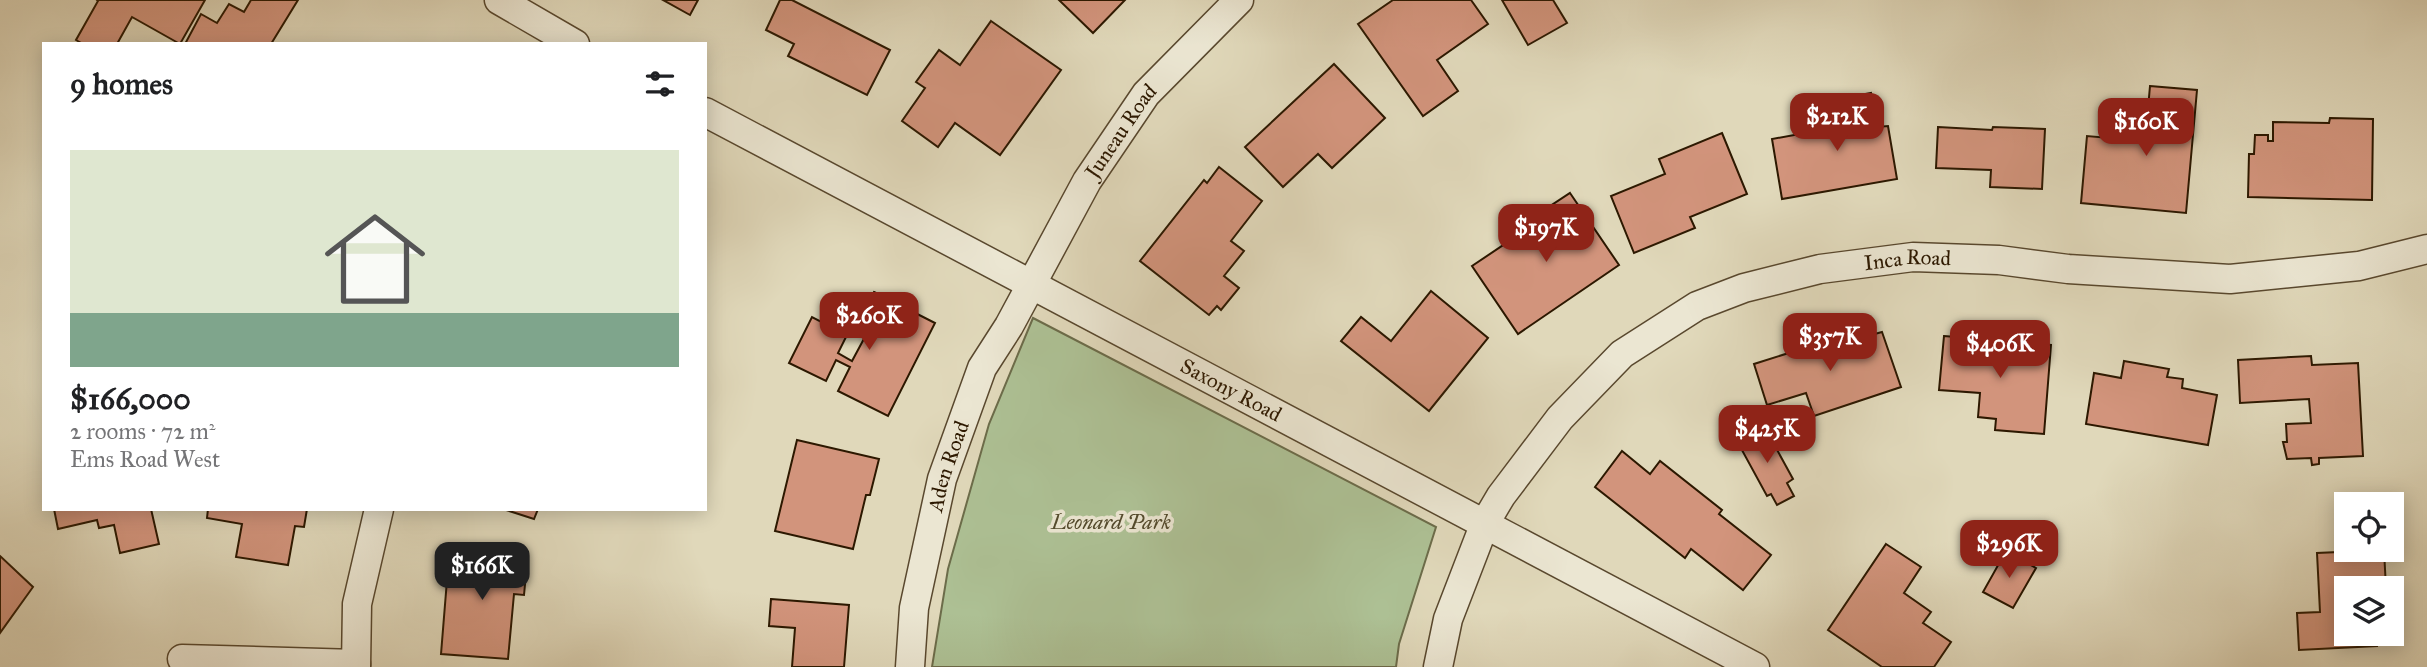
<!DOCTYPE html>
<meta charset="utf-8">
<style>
body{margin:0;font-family:"IM FELL Great Primer",serif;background:#f6f6f6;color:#202124;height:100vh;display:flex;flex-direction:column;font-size:26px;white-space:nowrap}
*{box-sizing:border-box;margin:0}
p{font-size:23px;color:#757577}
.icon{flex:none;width:38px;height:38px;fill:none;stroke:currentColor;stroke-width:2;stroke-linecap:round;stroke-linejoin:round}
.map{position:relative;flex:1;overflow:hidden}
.drawer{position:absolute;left:42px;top:42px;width:665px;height:469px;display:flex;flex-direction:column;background:#fff;border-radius:0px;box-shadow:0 4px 18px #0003}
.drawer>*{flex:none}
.fabs{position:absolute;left:2334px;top:492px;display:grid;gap:14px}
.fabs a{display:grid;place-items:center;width:70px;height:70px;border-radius:0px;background:#fff;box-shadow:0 4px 18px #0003;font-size:35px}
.price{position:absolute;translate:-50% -60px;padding:0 16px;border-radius:14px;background:#8f2418;color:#fff;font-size:23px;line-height:46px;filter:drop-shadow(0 2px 4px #0008)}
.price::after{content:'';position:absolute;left:50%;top:42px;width:21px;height:16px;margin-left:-10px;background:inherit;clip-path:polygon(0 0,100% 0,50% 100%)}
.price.active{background:#222;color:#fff}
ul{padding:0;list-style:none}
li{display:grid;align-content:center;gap:14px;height:371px;padding:0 28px}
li+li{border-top:2px solid #e0e0e0}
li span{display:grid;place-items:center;height:217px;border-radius:0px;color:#555}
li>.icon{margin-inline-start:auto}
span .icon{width:126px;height:126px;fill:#fffc;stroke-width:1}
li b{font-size:30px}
h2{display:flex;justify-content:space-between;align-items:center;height:84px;padding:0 28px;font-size:30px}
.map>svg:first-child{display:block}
</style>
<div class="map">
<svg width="2427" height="667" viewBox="0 0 2427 667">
<rect width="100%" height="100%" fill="#e0d8ba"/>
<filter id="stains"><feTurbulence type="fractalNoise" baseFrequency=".00286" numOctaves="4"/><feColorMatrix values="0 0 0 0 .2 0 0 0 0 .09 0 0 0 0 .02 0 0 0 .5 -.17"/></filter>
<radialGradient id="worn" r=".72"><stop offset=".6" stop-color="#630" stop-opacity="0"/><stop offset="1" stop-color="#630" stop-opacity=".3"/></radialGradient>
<path fill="#adc094" stroke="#6c6c4a" stroke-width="2" d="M1033 318 1436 527 1399 644 1396 667H932L948 569 989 424Z"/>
<g fill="#d2947c" stroke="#2c1800" stroke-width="2">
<path d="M97 0H205L180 44 132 17 117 44H83L76 40 98 1Z"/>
<path d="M251 0H298L271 44H185L201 14 217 23 229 4 244 12Z"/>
<path d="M663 0H698L690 15Z"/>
<path d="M780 0H792L890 50 867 95 788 56 794 44 766 30Z"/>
<path d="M1059 0H1125L1093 33Z"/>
<path d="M1393 0H1471L1488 24 1437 60 1458 91 1423 116 1358 24Z"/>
<path d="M1502 0H1553L1567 23 1528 45Z"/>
<path d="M991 21 1061 70 1000 155 955 123 938 147 902 121 925 88 916 82 939 50 960 65Z"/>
<path d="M1334 64 1385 118 1332 168 1318 154 1283 187 1245 147Z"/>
<path d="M2150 86 2197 90 2186 213 2081 203 2087 136 2132 140 2134 119 2147 120Z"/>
<path d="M1871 93 1877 127 1888 126 1897 179 1782 199 1772 139 1838 127 1833 100Z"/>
<path d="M2330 118 2373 119 2372 200 2248 197 2249 154H2254L2255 135H2268V141H2273V122L2329 123Z"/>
<path d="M1938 127 1992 130 1993 127 2045 129 2042 189 1990 187 1991 170 1936 168Z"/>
<path d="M1722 133 1747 194 1690 217 1695 228 1634 253 1611 196 1665 174 1659 159Z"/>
<path d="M1219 167 1262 201 1231 241 1244 251 1224 276 1239 288 1221 310 1217 306 1209 315 1140 261 1204 180 1207 183Z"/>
<path d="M1570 193 1619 265 1518 334 1472 266 1536 223 1532 218Z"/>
<path d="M1431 291 1488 338 1429 411 1341 341 1361 317 1391 341Z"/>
<path d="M874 292 935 323 888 416 838 391 850 367 836 360 826 381 789 363 812 317 847 335 838 353 852 361 866 335 855 330Z"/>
<path d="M1882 332 1901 387 1814 416 1806 393 1767 405 1754 364 1836 338 1838 344Z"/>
<path d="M1944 336 2051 345 2044 434 1995 430 1996 419 1978 417 1980 393 1939 390Z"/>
<path d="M2311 356 2312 365 2358 363 2363 456 2319 458V464L2312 465 2311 458 2287 459 2283 442H2287L2286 424 2311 423 2309 399 2240 403 2238 360Z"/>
<path d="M2124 361 2169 369 2167 377 2183 379 2182 388 2217 395 2208 445 2086 424 2094 373 2121 378Z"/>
<path d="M1764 426 1793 479 1787 483 1794 496 1777 505 1771 494 1767 496 1737 441Z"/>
<path d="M797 440 879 459 870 495H866L853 549 775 531Z"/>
<path d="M1622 451 1650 474 1660 461 1722 510 1719 514 1771 555 1743 590 1691 549 1685 558 1595 487Z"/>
<path d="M54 509H151L159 544 120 553 114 525 99 528 97 520 58 529Z"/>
<path d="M208 509H307L304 527 295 526 288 565 236 557 242 524 207 518Z"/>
<path d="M503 509H538L534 519Z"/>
<path d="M1886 544 1921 567 1904 593 1931 612 1923 623 1951 642 1934 667H1882L1828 630Z"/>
<path d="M454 547 528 552 524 595 514 594 508 659 441 654 447 580H451Z"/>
<path d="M2384 550 2386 588H2347V634H2376L2377 646 2299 650 2297 613 2320 612 2317 553Z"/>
<path d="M2006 551 2036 568 2013 608 1983 592Z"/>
<path d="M0 556 33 587 0 633Z"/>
<path d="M771 599 849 605 844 667H792L795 628 769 626Z"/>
</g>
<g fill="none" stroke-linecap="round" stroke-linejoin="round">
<defs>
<g id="minor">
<path d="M499 0 575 44"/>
<path id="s1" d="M705 112 1755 667"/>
<path d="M182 659 356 664"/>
<path d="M356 667 357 604 379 509"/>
<path id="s2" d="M910 667 914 608 942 479 982 368 1009 326 1087 181 1146 94 1239 0"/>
<path id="s3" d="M1438 667 1448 619 1485 523 1501 496 1560 418 1622 354 1697 306 1744 288 1820 269 1913 257 1999 260 2068 269 2230 279 2359 266 2427 249"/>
</g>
</defs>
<use href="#minor" stroke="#59482e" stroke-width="31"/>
<use href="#minor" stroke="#ebe6d2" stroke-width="28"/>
</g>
<g text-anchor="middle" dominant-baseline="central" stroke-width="7" stroke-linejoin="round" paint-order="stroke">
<g font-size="21" fill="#2c1800" stroke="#ebe6d2">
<text stroke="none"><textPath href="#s2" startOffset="584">Juneau Road</textPath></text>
<text stroke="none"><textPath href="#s3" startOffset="676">Inca Road</textPath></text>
<text stroke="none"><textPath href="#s1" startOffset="595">Saxony Road</textPath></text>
<text stroke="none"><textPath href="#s2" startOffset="205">Aden Road</textPath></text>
</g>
<g font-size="21" font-style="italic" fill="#534a2c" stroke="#ebe6d2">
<text x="1111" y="522">Leonard Park</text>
</g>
</g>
<rect width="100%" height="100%" filter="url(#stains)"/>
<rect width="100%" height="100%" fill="url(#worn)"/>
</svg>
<div class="fabs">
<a><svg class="icon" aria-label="locate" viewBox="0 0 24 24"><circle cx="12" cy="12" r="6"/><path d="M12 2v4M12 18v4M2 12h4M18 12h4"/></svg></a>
<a><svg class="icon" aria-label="layers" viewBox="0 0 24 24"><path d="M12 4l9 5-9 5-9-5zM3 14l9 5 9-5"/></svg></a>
</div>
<b class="price" style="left:1837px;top:153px">$212K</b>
<b class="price" style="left:2146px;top:158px">$160K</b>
<b class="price" style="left:1546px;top:264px">$197K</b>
<b class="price" style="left:869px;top:352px">$260K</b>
<b class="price" style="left:1830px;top:373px">$357K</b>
<b class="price" style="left:2000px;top:380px">$406K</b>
<b class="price" style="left:1767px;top:465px">$425K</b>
<b class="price" style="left:2009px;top:580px">$296K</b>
<b class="price active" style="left:482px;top:602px">$166K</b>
<section class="drawer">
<h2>9 homes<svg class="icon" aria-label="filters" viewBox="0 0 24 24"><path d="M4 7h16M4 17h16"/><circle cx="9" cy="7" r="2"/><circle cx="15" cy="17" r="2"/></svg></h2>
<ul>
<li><span style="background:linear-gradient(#dfe7d0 75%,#7fa58c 0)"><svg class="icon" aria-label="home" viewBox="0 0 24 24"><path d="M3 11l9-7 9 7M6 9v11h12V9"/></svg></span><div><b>$166,000</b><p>2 rooms · 72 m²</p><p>Ems Road West</p></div></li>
</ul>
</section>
</div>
